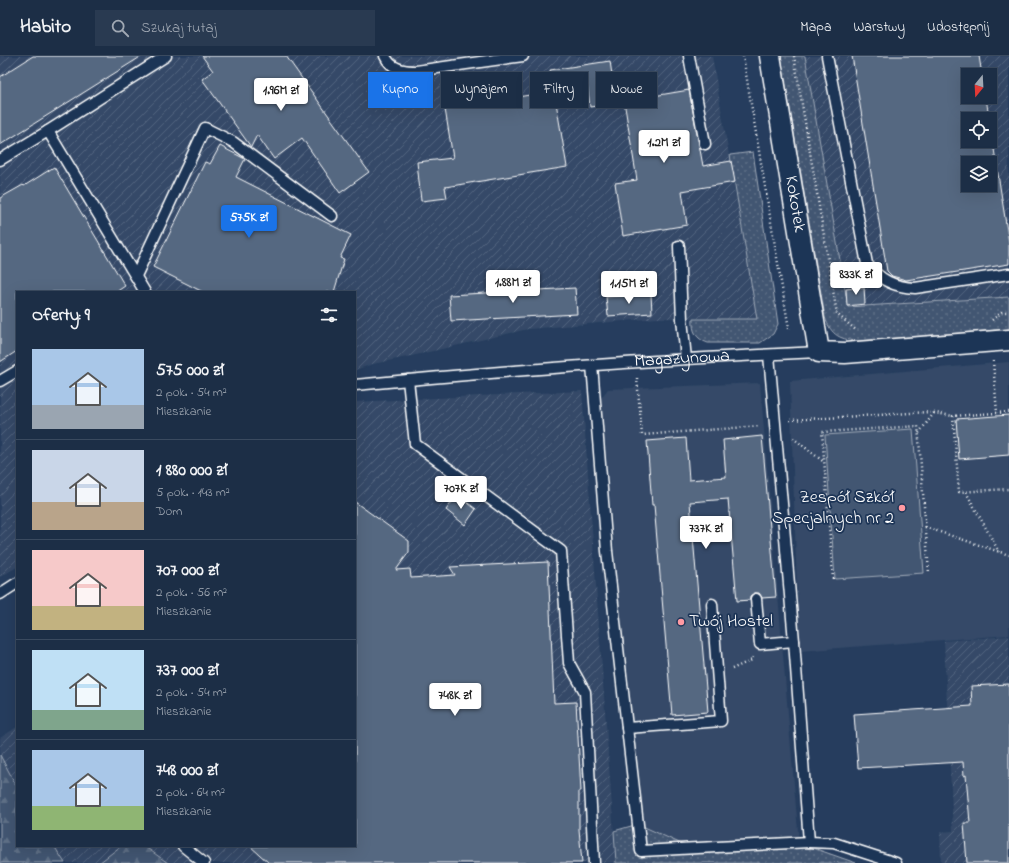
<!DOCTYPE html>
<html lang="pl">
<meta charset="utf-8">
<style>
body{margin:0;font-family:"Indie Flower",sans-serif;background:#293a51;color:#f1f3f6;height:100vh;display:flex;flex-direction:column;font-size:15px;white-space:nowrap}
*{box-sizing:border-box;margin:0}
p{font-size:13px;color:#a0a8b3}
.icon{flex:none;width:22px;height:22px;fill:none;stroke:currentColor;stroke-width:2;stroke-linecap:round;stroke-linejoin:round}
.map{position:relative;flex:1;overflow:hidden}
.details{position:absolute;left:16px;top:235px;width:340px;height:556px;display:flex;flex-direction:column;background:#1c2e46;border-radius:0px;box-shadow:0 4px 16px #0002,0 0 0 1px #3a4a5f}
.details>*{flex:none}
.hud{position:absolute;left:368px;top:16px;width:380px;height:36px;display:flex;gap:8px}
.needle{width:26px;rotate:198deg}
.tools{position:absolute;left:961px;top:12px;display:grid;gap:8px}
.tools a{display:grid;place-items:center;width:36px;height:36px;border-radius:0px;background:#1c2e46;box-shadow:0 4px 16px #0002,0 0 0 1px #3a4a5f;font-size:20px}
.price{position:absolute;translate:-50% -34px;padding:0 9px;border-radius:4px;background:#fff;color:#222;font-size:13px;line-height:26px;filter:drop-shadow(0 1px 2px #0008)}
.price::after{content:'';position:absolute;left:50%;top:24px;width:12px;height:9px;margin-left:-6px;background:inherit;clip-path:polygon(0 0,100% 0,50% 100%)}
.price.active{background:#1a73e8;color:#fff}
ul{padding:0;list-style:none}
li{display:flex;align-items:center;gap:12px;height:100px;padding:0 16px}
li+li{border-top:1px solid #3a4a5f}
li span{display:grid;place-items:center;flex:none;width:112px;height:80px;border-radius:0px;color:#555}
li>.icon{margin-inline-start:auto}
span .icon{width:48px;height:48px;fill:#fffc;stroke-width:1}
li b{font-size:17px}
h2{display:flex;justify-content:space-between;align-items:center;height:48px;padding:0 16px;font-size:17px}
.tag{padding:0 14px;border-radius:0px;background:#1c2e46;box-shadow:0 4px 16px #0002,0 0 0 1px #3a4a5f;font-size:14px;line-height:36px}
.tag.active{background:#1a73e8;color:#fff}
header{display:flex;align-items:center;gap:24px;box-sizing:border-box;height:56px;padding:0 20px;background:#1c2e46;border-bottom:1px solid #3a4a5f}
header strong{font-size:19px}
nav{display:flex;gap:22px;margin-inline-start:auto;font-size:14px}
.search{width:280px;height:36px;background:#293a51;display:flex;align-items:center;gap:10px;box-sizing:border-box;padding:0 14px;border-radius:0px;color:#a0a8b3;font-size:15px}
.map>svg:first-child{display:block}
</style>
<header>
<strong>Habito</strong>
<div class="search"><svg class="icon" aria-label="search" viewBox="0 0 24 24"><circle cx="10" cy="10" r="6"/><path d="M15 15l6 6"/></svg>Szukaj tutaj</div>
<nav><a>Mapa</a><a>Warstwy</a><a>Udostępnij</a></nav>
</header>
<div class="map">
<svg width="1009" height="807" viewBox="0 0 1009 807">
<defs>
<pattern id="industrial-furrows" width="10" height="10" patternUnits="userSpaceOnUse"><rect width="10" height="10" fill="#344a68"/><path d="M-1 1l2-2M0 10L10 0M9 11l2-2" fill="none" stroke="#52657f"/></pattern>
<pattern id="grass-dots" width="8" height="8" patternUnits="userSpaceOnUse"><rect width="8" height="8" fill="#425672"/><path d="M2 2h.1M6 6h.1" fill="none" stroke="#5e6f87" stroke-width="1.8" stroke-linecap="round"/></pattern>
<pattern id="forest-firs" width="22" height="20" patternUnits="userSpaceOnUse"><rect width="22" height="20" fill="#425672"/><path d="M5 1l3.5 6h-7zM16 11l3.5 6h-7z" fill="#5e6f87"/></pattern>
</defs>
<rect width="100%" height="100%" fill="#263d5e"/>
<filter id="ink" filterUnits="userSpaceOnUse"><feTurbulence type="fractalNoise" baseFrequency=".025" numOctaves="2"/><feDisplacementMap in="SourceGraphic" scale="8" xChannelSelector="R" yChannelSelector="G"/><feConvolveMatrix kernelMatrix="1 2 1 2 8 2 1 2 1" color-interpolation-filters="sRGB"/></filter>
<g filter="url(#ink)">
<g fill="#344a68">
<path d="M1009 306V579L799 595 790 325Z"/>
<path d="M760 327 799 787 699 796 638 768 601 342 608 333Z"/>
</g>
<g fill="url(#industrial-furrows)" fill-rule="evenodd">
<path d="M0 0H712L757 263 658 262 528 273 407 301 373 308 355 314V236H17V511L0 521Z"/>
<path d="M805 0H1009V241L848 251ZM968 19H990V41H968ZM968 63H990V85H968ZM968 107H990V129H968Z"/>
<path d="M582 335 616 807H168L144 790H355V346Z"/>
<path d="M1009 580V807H941L940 776 953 775 944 585Z"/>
<path d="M17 671V731L0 699V682Z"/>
<path d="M54 790H121L99 807H65Z"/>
</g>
<g fill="url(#grass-dots)" stroke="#a0aab8">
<path d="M781 0H805L848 251 1009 241V273L860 285C841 284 831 280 825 261Z"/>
<path d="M753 96 778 268 773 278 760 287H708C696 283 692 275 693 263H757L730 99Z"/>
<path d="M638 768 699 796 799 787 856 807H616L614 775Z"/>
</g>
<g fill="url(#forest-firs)" stroke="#a0aab8">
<path d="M0 699 17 731V790H54L65 807H0Z"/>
<path d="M121 790H144L168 807H99Z"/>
</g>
<path fill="#425672" stroke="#a0aab8" d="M913 373 924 517 835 523 825 379Z"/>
<g fill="#556781" stroke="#fff" fill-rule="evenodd">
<path d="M33 0H142L0 89V21Z"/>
<path d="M202 0H286L369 116 340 137 302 82 274 103 257 79 251 91 202 23 213 15Z"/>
<path d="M852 0H979L982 19H968V41H986L989 63H968V85H990V68L1009 187V208L906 224 892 220 887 215ZM968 107H990V129H968Z"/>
<path d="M610 5 616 47 590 51 587 27 553 32 550 14Z"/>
<path d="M689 34 703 110 731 105 735 126 682 135 687 169 623 180 615 127 637 124 624 45Z"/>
<path d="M554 35 567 111 445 131 447 142 421 145 417 106 453 102 445 53Z"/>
<path d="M220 90 245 103 236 121 351 179 340 202 344 203 334 236H203L153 211 205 106 210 108Z"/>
<path d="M54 111 125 230 116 236H17V295L0 306V142L23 129 24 130Z"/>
<path d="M864 231 865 248 847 250 846 233Z"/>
<path d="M575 232 577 258 451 265 449 239Z"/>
<path d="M651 238 652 257 608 260 606 241Z"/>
<path d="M1009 359V399L959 403 956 363Z"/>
<path d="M762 380 776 541 762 542 759 537H755L750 540V544L737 545 728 443 690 446 708 656 672 659 654 449H652L647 385 686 382 689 424 726 421 723 384Z"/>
<path d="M457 439 476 453 465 469 446 454Z"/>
<path d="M355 446 409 485V496L396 514 410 513 411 522 455 519 450 511 548 506 554 647 576 646 581 735H579V773L582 807H269L250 790H355Z"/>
<path d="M1009 628V807H967L964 767H970L966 719 964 720 963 706 858 712 854 658 972 650 971 630Z"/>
</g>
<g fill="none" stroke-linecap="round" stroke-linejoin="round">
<defs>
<g id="lane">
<path d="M385 0C391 13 403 15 416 15L523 0"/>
<path d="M689 0 705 88"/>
<path d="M827 0 867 208C880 224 894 231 915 232L1009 218"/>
<path d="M48 75 166 0"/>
<path d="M0 104 48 75 145 236"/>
<path d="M679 190 682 263 686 303"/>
<path d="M136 220 205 72 233 86 332 160"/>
<path d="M769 299 794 585 809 786 834 787 896 807"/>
<path d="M592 309 607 495 641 795 809 786"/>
<path d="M408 324 415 388 561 495 569 607 585 636 594 807"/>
<path d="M0 325 17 315"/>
<path id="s1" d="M355 329C509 314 664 303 819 296"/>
<path d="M0 538 17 527"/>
<path d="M756 543 760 588 794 585"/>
<path d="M627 672 721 665 712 548"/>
<path d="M183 790 204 807"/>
</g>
<g id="street">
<path id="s2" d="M770 0 819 296 845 297 1009 284"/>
</g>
</defs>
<use href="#lane" stroke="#fff" stroke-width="13"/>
<use href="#street" stroke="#fff" stroke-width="23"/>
<g stroke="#fff" stroke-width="2.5" stroke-dasharray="1 3" stroke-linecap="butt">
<path d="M743 0 789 273"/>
<path d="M794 0 837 258 857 275"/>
<path d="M992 264 1002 256H1009"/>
<path d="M993 305 997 357"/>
<path d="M637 322 642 379 760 370"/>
<path d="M1009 356 953 360 959 436 1009 433"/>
<path d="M790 364 929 356 953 360"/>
<path d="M919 377 934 357"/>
<path d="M793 382 824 406"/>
<path d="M966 436 999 496"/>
<path d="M925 471 1009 499"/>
<path d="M833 523 822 376 918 370 929 517"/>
<path d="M732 613 752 604 753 601"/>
</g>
<use href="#lane" stroke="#1d3557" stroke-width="10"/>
<use href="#street" stroke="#1d3557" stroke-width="20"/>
</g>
</g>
<g fill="#ff9aa2" stroke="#1d3557" stroke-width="1.5">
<circle cx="902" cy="452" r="4"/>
<circle cx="681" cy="566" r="4"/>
</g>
<g text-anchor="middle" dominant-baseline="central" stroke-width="3.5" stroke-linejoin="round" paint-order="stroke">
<g font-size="18" fill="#fff" stroke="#1d3557">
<text stroke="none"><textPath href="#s2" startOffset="150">Kokotek</textPath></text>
<text stroke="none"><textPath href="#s1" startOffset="328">Magazynowa</textPath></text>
</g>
<g font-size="18" fill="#fff" stroke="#1d3557" text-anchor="end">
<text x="894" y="442">Zespół Szkół<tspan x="894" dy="21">Specjalnych nr 2</tspan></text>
<text x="689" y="566" text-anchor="start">Twój Hostel</text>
</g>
</g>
</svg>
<div class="tools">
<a><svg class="needle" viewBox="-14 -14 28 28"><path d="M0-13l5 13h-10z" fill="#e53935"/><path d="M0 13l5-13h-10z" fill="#a0a8b3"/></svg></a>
<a><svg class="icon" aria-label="locate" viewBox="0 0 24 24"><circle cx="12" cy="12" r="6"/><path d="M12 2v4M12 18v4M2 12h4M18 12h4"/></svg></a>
<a><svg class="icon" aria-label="layers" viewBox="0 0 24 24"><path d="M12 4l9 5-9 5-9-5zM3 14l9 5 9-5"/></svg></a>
</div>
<b class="price" style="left:281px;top:56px">1.96M zł</b>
<b class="price" style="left:664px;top:108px">1.2M zł</b>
<b class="price active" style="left:249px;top:183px">575K zł</b>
<b class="price" style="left:856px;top:240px">833K zł</b>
<b class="price" style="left:513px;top:248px">1.88M zł</b>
<b class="price" style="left:629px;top:249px">1.15M zł</b>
<b class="price" style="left:461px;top:454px">707K zł</b>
<b class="price" style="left:706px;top:494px">737K zł</b>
<b class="price" style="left:455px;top:661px">748K zł</b>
<div class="hud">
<a class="tag active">Kupno</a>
<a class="tag">Wynajem</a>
<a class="tag">Filtry</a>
<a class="tag">Nowe</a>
</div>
<section class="details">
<h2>Oferty: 9<svg class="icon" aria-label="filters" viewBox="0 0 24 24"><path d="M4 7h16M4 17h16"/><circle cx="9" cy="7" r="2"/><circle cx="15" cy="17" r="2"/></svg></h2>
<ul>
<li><span style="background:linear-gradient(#a9c7e8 70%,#9aa5b1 0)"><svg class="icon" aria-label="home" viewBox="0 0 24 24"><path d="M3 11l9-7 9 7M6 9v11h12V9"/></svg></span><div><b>575 000 zł</b><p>2 pok. · 54 m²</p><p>Mieszkanie</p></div></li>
<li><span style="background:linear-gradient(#c9d6e8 65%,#b9a48a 0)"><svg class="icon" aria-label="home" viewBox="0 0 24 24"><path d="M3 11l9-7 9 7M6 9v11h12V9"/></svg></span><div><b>1 880 000 zł</b><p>5 pok. · 143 m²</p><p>Dom</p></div></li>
<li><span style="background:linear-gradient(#f6c9c9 70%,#c2b280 0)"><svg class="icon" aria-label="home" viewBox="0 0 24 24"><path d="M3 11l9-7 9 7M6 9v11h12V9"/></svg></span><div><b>707 000 zł</b><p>2 pok. · 56 m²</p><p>Mieszkanie</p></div></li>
<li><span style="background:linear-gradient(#bfe0f5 75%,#7fa58c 0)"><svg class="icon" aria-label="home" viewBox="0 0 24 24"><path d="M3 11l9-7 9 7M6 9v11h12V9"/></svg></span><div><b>737 000 zł</b><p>2 pok. · 54 m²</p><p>Mieszkanie</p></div></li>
<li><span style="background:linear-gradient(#a9c7e8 70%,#8fb573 0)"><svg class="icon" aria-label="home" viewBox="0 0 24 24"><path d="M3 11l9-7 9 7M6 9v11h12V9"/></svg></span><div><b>748 000 zł</b><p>2 pok. · 64 m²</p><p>Mieszkanie</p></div></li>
</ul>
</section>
</div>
